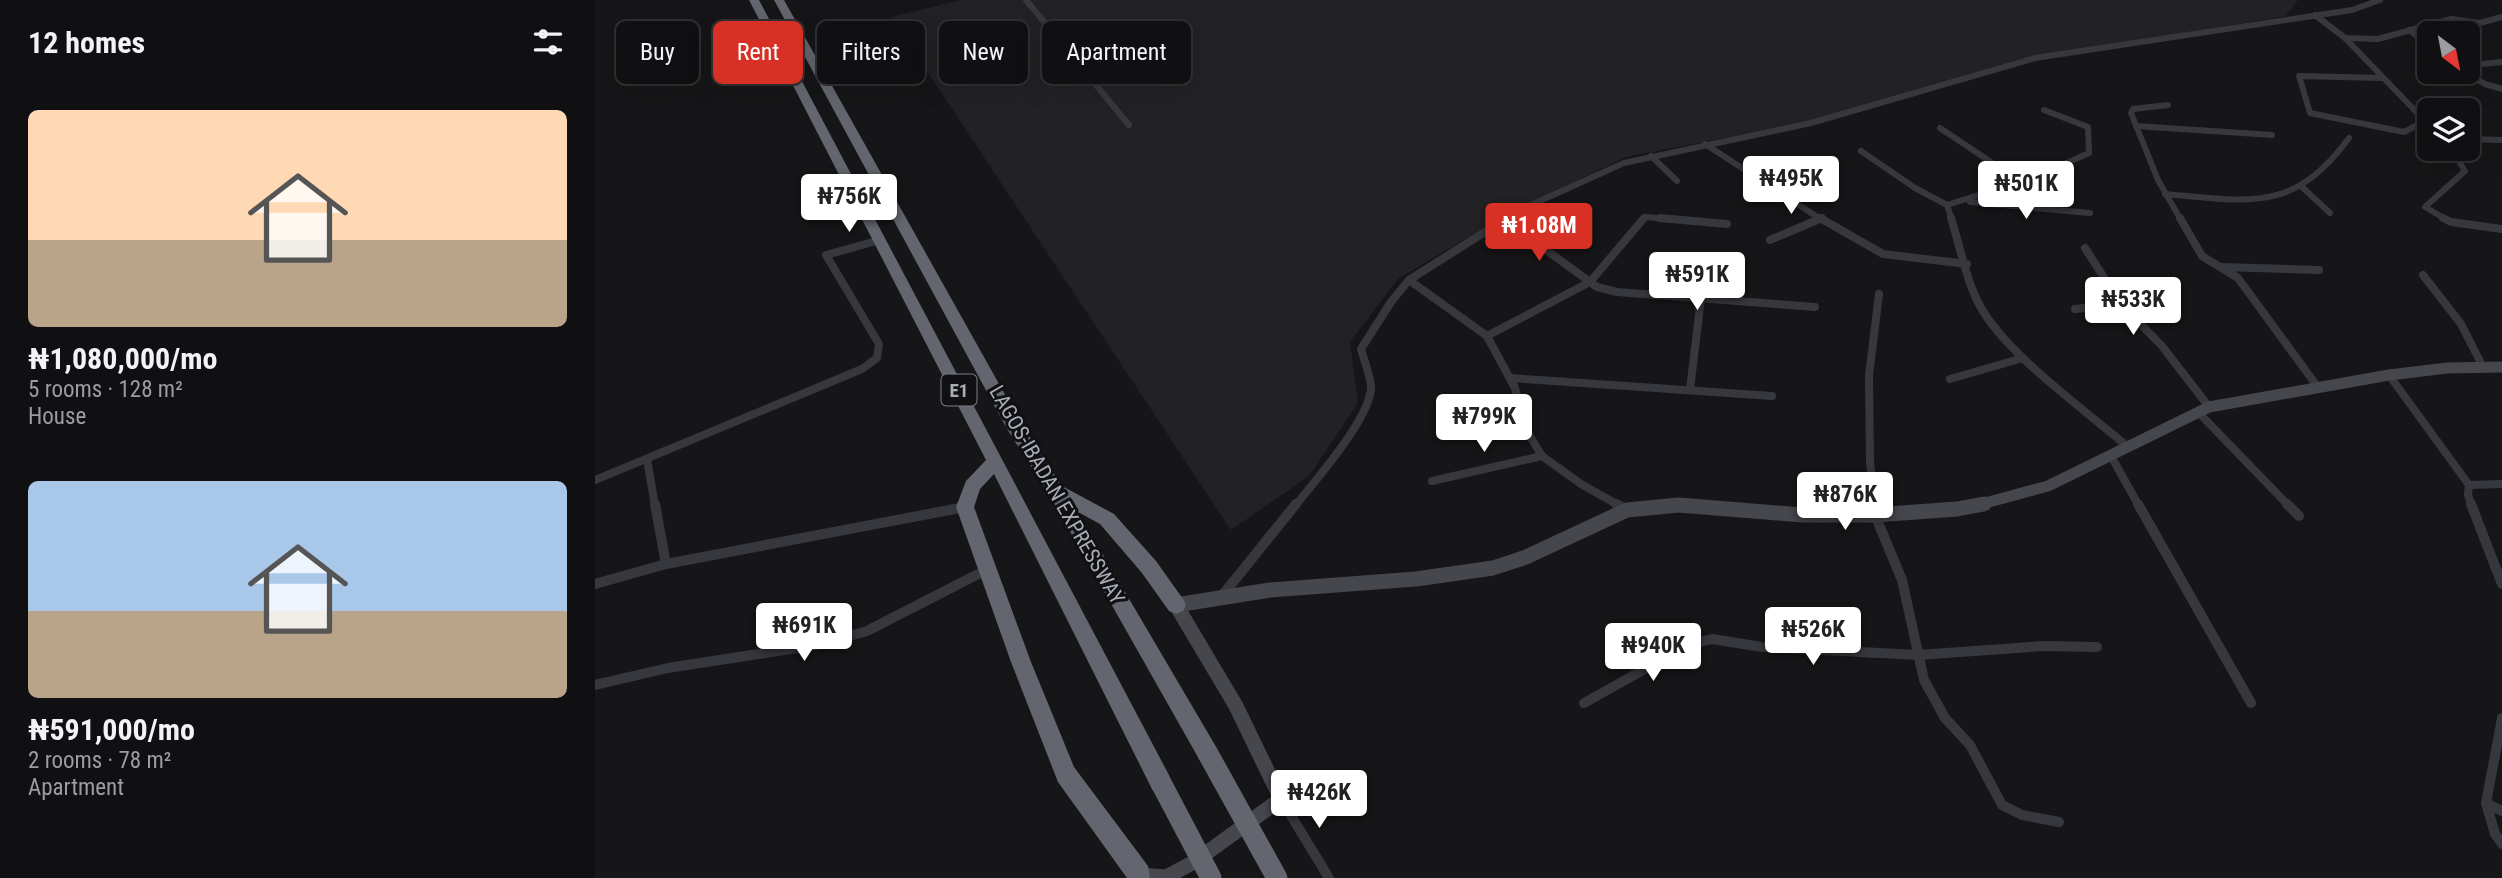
<!DOCTYPE html>
<meta charset="utf-8">
<style>
body{margin:0;font-family:"Roboto Condensed",sans-serif;background:#19191b;color:#f1f3f6;height:100vh;display:flex;flex-direction:column;font-size:26px;white-space:nowrap}
*{box-sizing:border-box;margin:0}
p{font-size:23px;color:#9c9d9f}
.icon{flex:none;width:38px;height:38px;fill:none;stroke:currentColor;stroke-width:2;stroke-linecap:round;stroke-linejoin:round}
.map{position:relative;flex:1;overflow:hidden}
.panel{display:flex;flex-direction:column;background:#101012;width:595px}
.panel>*{flex:none}
.hud{position:absolute;left:21px;top:21px;width:665px;height:63px;display:flex;gap:14px}
.needle{width:46px;rotate:148deg}
.controls{position:absolute;left:1822px;top:21px;display:grid;gap:14px}
.controls a{display:grid;place-items:center;width:63px;height:63px;border-radius:10px;background:#101012;box-shadow:0 7px 28px #0002,0 0 0 2px #303032;font-size:35px}
.price{position:absolute;translate:-50% -60px;padding:0 16px;border-radius:7px;background:#fff;color:#222;font-size:23px;line-height:46px;filter:drop-shadow(0 2px 4px #0008)}
.price::after{content:'';position:absolute;left:50%;top:42px;width:21px;height:16px;margin-left:-10px;background:inherit;clip-path:polygon(0 0,100% 0,50% 100%)}
.price.selected{background:#d93025;color:#fff}
ul{padding:0;list-style:none}
li{display:grid;align-content:center;gap:14px;height:371px;padding:0 28px}
li span{display:grid;place-items:center;height:217px;border-radius:10px;color:#555}
li>.icon{margin-inline-start:auto}
span .icon{width:126px;height:126px;fill:#fffc;stroke-width:1}
li b{font-size:30px}
h2{display:flex;justify-content:space-between;align-items:center;height:84px;padding:0 28px;font-size:30px}
.pill{padding:0 24px;border-radius:10px;background:#101012;box-shadow:0 7px 28px #0002,0 0 0 2px #303032;font-size:24px;line-height:63px}
.pill.selected{background:#d93025;color:#fff}
main{display:flex;flex:1;min-height:0}
.map>svg:first-child{display:block}
</style>
<main>
<section class="panel">
<h2>12 homes<svg class="icon" aria-label="filters" viewBox="0 0 24 24"><path d="M4 7h16M4 17h16"/><circle cx="9" cy="7" r="2"/><circle cx="15" cy="17" r="2"/></svg></h2>
<ul>
<li><span style="background:linear-gradient(#ffd9b3 60%,#b9a48a 0)"><svg class="icon" aria-label="home" viewBox="0 0 24 24"><path d="M3 11l9-7 9 7M6 9v11h12V9"/></svg></span><div><b>₦1,080,000/mo</b><p>5 rooms · 128 m²</p><p>House</p></div></li>
<li><span style="background:linear-gradient(#a9c7e8 60%,#b9a48a 0)"><svg class="icon" aria-label="home" viewBox="0 0 24 24"><path d="M3 11l9-7 9 7M6 9v11h12V9"/></svg></span><div><b>₦591,000/mo</b><p>2 rooms · 78 m²</p><p>Apartment</p></div></li>
</ul>
</section>
<div class="map">
<svg width="1907" height="878" viewBox="0 0 1907 878">
<rect width="100%" height="100%" fill="#161618"/>
<path fill="#222225" d="M366 0H1703L1691 16 1423 60 1217 121 1031 157 904 219 803 279 755 342 763 403 714 476 636 530 296 17Z"/>
<g fill="none" stroke-linecap="round" stroke-linejoin="round">
<g stroke="#37383d" stroke-width="6">
<path d="M431 0 534 125"/>
<path d="M1720 15 1750 38 1832 123"/>
<path d="M1814 30 1834 45"/>
<path d="M1750 38 1783 39 1856 19 1885 23 1907 17"/>
<path d="M1876 65 1907 62"/>
<path d="M1870 72 1890 84 1907 89"/>
<path d="M1787 78 1704 76 1715 113 1809 132 1830 121"/>
<path d="M1573 105 1538 109 1536 113 1563 180 1586 220"/>
<path d="M1541 126 1677 135"/>
<path d="M1345 128 1426 182"/>
<path d="M1872 139 1907 140"/>
<path d="M1110 144 1227 220"/>
<path d="M1266 151 1320 188 1352 205 1357 220"/>
<path d="M1056 156 1082 181"/>
<path d="M1707 187 1735 213"/>
<path d="M1570 194C1655 201 1698 214 1754 138"/>
<path d="M1375 202 1495 213"/>
<path d="M1352 205 1440 177 1494 153 1493 127 1449 110"/>
<path d="M910 220 927 209 1029 163 1216 123 1440 58 1757 10 1785 0"/>
<path d="M1046 220 1051 217 1085 220"/>
<path d="M1222 220 1227 218"/>
<path d="M1852 220 1830 207 1870 171 1856 149"/>
</g>
<g stroke="#37383d" stroke-width="8">
<path d="M1065 218 1132 224"/>
<path d="M1225 218 1288 254 1372 264"/>
<path d="M1356 218C1365 246 1371 280 1385 306 1412 355 1489 409 1533 447"/>
<path d="M1585 218 1607 256 1643 278 1722 386"/>
<path d="M1848 218 1856 222 1907 229"/>
<path d="M910 220 1002 287 1022 292 1220 307"/>
<path d="M1175 240 1227 218"/>
<path d="M1490 248 1526 304 1567 346 1614 407"/>
<path d="M1627 267 1724 270"/>
<path d="M1828 275 1866 324 1888 367"/>
<path d="M814 280 892 336 920 388 930 428 947 456 986 484 1025 506"/>
<path d="M1480 309 1526 304"/>
<path d="M892 336 995 282 1049 218"/>
<path d="M1794 375 1874 485 1873 495 1877 506"/>
<path d="M915 378 1177 396"/>
<path d="M1355 379 1428 358"/>
<path d="M1095 389 1106 298"/>
<path d="M1603 412 1694 506"/>
<path d="M1516 456 1544 506"/>
<path d="M52 459 60 506"/>
<path d="M0 480 267 369 282 358 284 344 231 255 285 240"/>
<path d="M837 481 947 456"/>
<path d="M1874 485 1907 484"/>
<path d="M700 506C719 482 777 417 776 386 775 375 769 360 766 349L796 302 814 280 912 218"/>
<path d="M1279 506 1275 461 1274 375 1284 294"/>
</g>
<g stroke="#37383d" stroke-width="10">
<path d="M60 504 71 564"/>
<path d="M1021 504 1032 510"/>
<path d="M1279 504 1280 515 1307 580 1329 680 1350 718 1375 745 1407 805 1427 815 1464 822"/>
<path d="M1543 504 1656 703"/>
<path d="M1692 504 1704 516"/>
<path d="M1876 504 1907 584"/>
<path d="M0 584 71 564 370 507"/>
<path d="M626 597 701 504"/>
<path d="M0 685 73 668 222 645 272 631 393 569"/>
<path d="M989 703 1093 645 1117 639 1167 647 1323 655 1449 646 1502 647"/>
<path d="M1907 718 1891 803 1900 834 1907 844"/>
<path d="M686 799 734 878"/>
<path d="M1891 803 1907 811"/>
</g>
<g stroke="#45474d" stroke-width="11">
<path d="M1076 506H1094"/>
<path d="M1379 506 1453 486 1614 407 1794 375 1852 368 1907 367"/>
</g>
<path stroke="#45474d" stroke-width="15" d="M544 875 571 877 599 862 686 799 641 706 581 605 675 590 821 579 898 568 931 557 1032 510 1084 505 1207 515H1280L1362 509 1389 504"/>
<g fill="#63666e" fill-rule="evenodd">
<path d="M154 0H164L574 775 577 783 574 791 566 794 558 791 399 474 385 489 379 507 436 662 479 767 553 866 555 878H532L463 782 416 662 361 507 371 481 391 460Z"/>
<path d="M179 0H189L427 425 467 486 519 514 561 561 588 599 591 605 588 611 581 614 574 611 547 573 505 524 483 512 620 745 623 752 620 759 612 762 604 759 455 496 412 429Z"/>
</g>
<g stroke="#63666e" stroke-width="21">
<path d="M612 752 682 878"/>
<path d="M566 783 616 878"/>
</g>
</g>
<g text-anchor="middle" dominant-baseline="central" stroke-width="6" stroke-linejoin="round" paint-order="stroke">
<rect fill="#111113" stroke="#7b7e86" stroke-width="2" x="346.5" y="374.5" width="35" height="31" rx="5"/>
<g font-size="19" font-weight="bold" fill="#a8adb8">
<text x="364" y="390">E1</text>
</g>
<g font-size="21" fill="#a8adb8" stroke="#111113">
<text transform="translate(462 495) rotate(60)">LAGOS-IBADAN EXPRESSWAY</text>
</g>
</g>
</svg>
<div class="controls">
<a><svg class="needle" viewBox="-14 -14 28 28"><path d="M0-13l5 13h-10z" fill="#e53935"/><path d="M0 13l5-13h-10z" fill="#9c9d9f"/></svg></a>
<a><svg class="icon" aria-label="layers" viewBox="0 0 24 24"><path d="M12 4l9 5-9 5-9-5zM3 14l9 5 9-5"/></svg></a>
</div>
<b class="price" style="left:1196px;top:216px">₦495K</b>
<b class="price" style="left:1431px;top:221px">₦501K</b>
<b class="price" style="left:254px;top:234px">₦756K</b>
<b class="price selected" style="left:944px;top:263px">₦1.08M</b>
<b class="price" style="left:1102px;top:312px">₦591K</b>
<b class="price" style="left:1538px;top:337px">₦533K</b>
<b class="price" style="left:889px;top:454px">₦799K</b>
<b class="price" style="left:1250px;top:532px">₦876K</b>
<b class="price" style="left:209px;top:663px">₦691K</b>
<b class="price" style="left:1218px;top:667px">₦526K</b>
<b class="price" style="left:1058px;top:683px">₦940K</b>
<b class="price" style="left:724px;top:830px">₦426K</b>
<div class="hud">
<a class="pill">Buy</a>
<a class="pill selected">Rent</a>
<a class="pill">Filters</a>
<a class="pill">New</a>
<a class="pill">Apartment</a>
</div>
</div>
</main>
